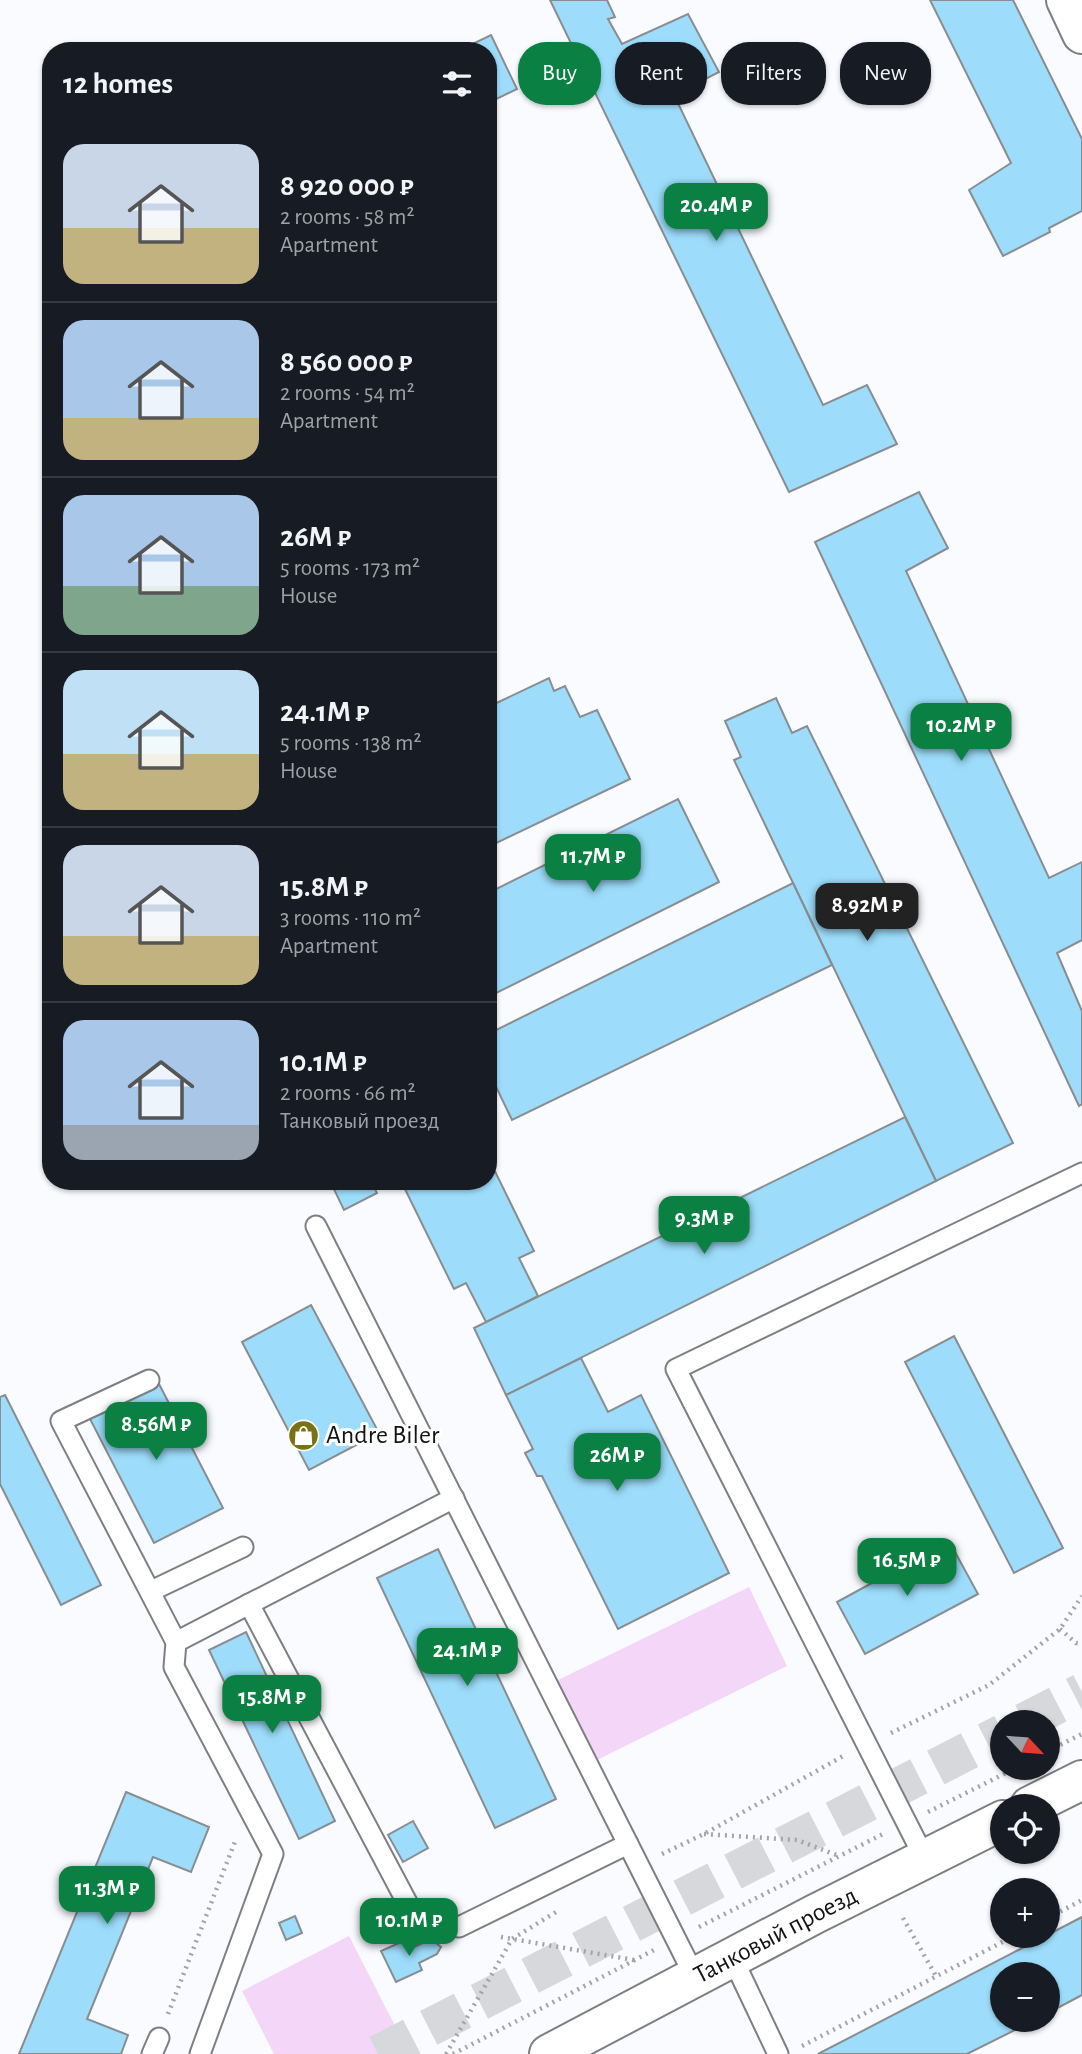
<!DOCTYPE html>
<meta charset="utf-8">
<style>
body{margin:0;font-family:"Alegreya Sans",sans-serif;background:#20242c;color:#f1f3f6;height:100vh;display:flex;flex-direction:column;font-size:26px;white-space:nowrap}
*{box-sizing:border-box;margin:0}
p{font-size:23px;color:#9ea1a6}
.icon{flex:none;width:38px;height:38px;fill:none;stroke:currentColor;stroke-width:2;stroke-linecap:round;stroke-linejoin:round}
.map{position:relative;flex:1;overflow:hidden}
.drawer{position:absolute;left:42px;top:42px;width:455px;height:1148px;display:flex;flex-direction:column;background:#171b24;border-radius:28px;box-shadow:0 2px 5px #0004}
.drawer>*{flex:none}
.guide{position:absolute;left:518px;top:42px;width:458px;height:63px;display:flex;gap:14px}
.needle{width:46px;rotate:116deg}
.fabs{position:absolute;left:990px;top:1710px;display:grid;gap:14px}
.fabs a{display:grid;place-items:center;width:70px;height:70px;border-radius:50%;background:#171b24;box-shadow:0 2px 5px #0004;font-size:35px}
.price{position:absolute;translate:-50% -60px;padding:0 16px;border-radius:14px;background:#0b8043;color:#fff;font-size:23px;line-height:46px;filter:drop-shadow(0 2px 4px #0008)}
.price::after{content:'';position:absolute;left:50%;top:42px;width:21px;height:16px;margin-left:-10px;background:inherit;clip-path:polygon(0 0,100% 0,50% 100%)}
.price.current{background:#222;color:#fff}
ul{padding:0;list-style:none}
li{display:flex;align-items:center;gap:21px;height:175px;padding:0 21px}
li+li{border-top:2px solid #363941}
li span{display:grid;place-items:center;flex:none;width:196px;height:140px;border-radius:21px;color:#555}
li>.icon{margin-inline-start:auto}
span .icon{width:84px;height:84px;fill:#fffc;stroke-width:1}
li b{font-size:30px}
h2{display:flex;justify-content:space-between;align-items:center;height:84px;padding:0 21px;font-size:30px}
.tag{padding:0 24px;border-radius:28px;background:#171b24;box-shadow:0 2px 5px #0004;font-size:24px;line-height:63px}
.tag.current{background:#0b8043;color:#fff}
.map>svg:first-child{display:block}
</style>
<div class="map">
<svg width="1082" height="2054" viewBox="0 0 1082 2054">
<rect width="100%" height="100%" fill="#f9fbff"/>
<g fill="#f3d6f8">
<path d="M749 1587 787 1666 597 1760 558 1680Z"/>
<path d="M349 1936 408 2051 402 2054H274L242 1991Z"/>
</g>
<g fill="#9dddfb" stroke="#898d90" stroke-width="2">
<path d="M550 0H607L615 17 608 19 622 44 688 14 719 72 674 95 823 405 867 385 897 444 789 492Z"/>
<path d="M930 0H1013L1082 139V211L1049 228 1050 232 1003 256 969 190 1011 163Z"/>
<path d="M491 35 517 89 488 103V51H458Z"/>
<path d="M919 492 948 548 906 571 1049 878 1082 862V940L1057 953 1082 1011V1104L1079 1106 815 542Z"/>
<path d="M549 678 554 691 565 686 580 717 597 710 630 779 488 847V707Z"/>
<path d="M776 698 792 733 807 726 1013 1143 936 1181 734 760 741 757 725 721Z"/>
<path d="M678 799 719 882 488 997V893Z"/>
<path d="M793 883 832 965 512 1120 488 1070V1034Z"/>
<path d="M905 1117 936 1181 506 1395 474 1328Z"/>
<path d="M488 1157 534 1251 519 1258 538 1296 486 1322 466 1283 454 1289 401 1181H488Z"/>
<path d="M330 1181H371L377 1193 344 1210Z"/>
<path d="M311 1305 379 1433 309 1470 242 1342Z"/>
<path d="M954 1336 1063 1548 1014 1573 905 1362Z"/>
<path d="M581 1358 608 1412 641 1395 729 1573 618 1629 542 1476H537L525 1453 533 1449 506 1395Z"/>
<path d="M158 1382 223 1508 154 1543 89 1417Z"/>
<path d="M5 1395 101 1585 61 1605 0 1484V1397Z"/>
<path d="M949 1541 978 1594 865 1654 837 1602Z"/>
<path d="M438 1549 556 1799 495 1828 377 1578Z"/>
<path d="M246 1632 335 1821 299 1839 209 1650Z"/>
<path d="M126 1792 209 1827 191 1872 153 1857 87 2019 128 2035 121 2054H19Z"/>
<path d="M413 1821 428 1848 403 1862 388 1835Z"/>
<path d="M295 1916 302 1933 286 1940 279 1923Z"/>
<path d="M1082 1917V1995L1048 2013V1974H1003V2020H1035L967 2054H818Z"/>
<path d="M408 1939 412 1948 431 1939 441 1947 437 1954 419 1963 422 1970 396 1982 381 1951Z"/>
</g>
<g fill="none" stroke-linecap="round" stroke-linejoin="round">
<g stroke="#d7d8dc" stroke-width="38" stroke-dasharray="38 19" stroke-linecap="butt">
<path d="M1024 1722 1082 1692"/>
<path d="M378 2054 1003 1733"/>
</g>
<defs>
<g id="service">
<path d="M316 1226 628 1844"/>
<path d="M149 1380 61 1421 176 1642"/>
<path d="M151 1591 243 1547"/>
<path d="M249 1604 411 1910 431 1920 459 1927 628 1844 695 1977"/>
<path d="M925 1859 676 1369 1082 1173"/>
<path d="M732 1957 778 2054"/>
<path d="M152 2054 159 2038"/>
<path d="M200 2054 273 1854 174 1667 176 1642 454 1498"/>
</g>
<g id="tertiary">
<path d="M1066 0 1082 34"/>
<path d="M1030 1806 1082 1780"/>
<path id="s1" d="M549 2054 815 1914 1003 1820"/>
</g>
</defs>
<use href="#service" stroke="#7d7f83" stroke-width="23"/>
<use href="#tertiary" stroke="#7d7f83" stroke-width="42"/>
<g stroke="#a2a4a7" stroke-width="4.5" stroke-dasharray="2 5" stroke-linecap="butt">
<path d="M1060 1629 1076 1643 1082 1644"/>
<path d="M891 1733 989 1685 1060 1629 1082 1596"/>
<path d="M1048 1751 1082 1734"/>
<path d="M928 1812 1016 1768"/>
<path d="M704 1834 797 1840 839 1856"/>
<path d="M662 1854 704 1834 845 1755"/>
<path d="M903 1918 936 1976"/>
<path d="M1048 1918 1082 1900"/>
<path d="M699 1927 885 1833"/>
<path d="M501 1937 634 1960"/>
<path d="M168 2014 236 1839"/>
<path d="M802 2046 1014 1936"/>
<path d="M446 2054 512 1939 556 1912"/>
<path d="M453 2054 654 1950"/>
</g>
<use href="#service" stroke="#fff" stroke-width="19"/>
<use href="#tertiary" stroke="#fff" stroke-width="38"/>
</g>
<defs>
<symbol id="shop-disc" viewBox="-11 -11 22 22"><circle r="9.5" fill="#797112" stroke="#fff"/><path d="M-5-2.5h2.3a2.7 3.5 0 0 1 5.4 0H5L5.5 6h-11ZM-1.5-2.5h3a1.5 2.3 0 0 0-3 0Z" fill="#fff"/></symbol>
</defs>
<g fill-rule="evenodd">
<use href="#shop-disc" x="286" y="1418" width="35" height="35"/>
</g>
<g text-anchor="middle" dominant-baseline="central" stroke-width="6" stroke-linejoin="round" paint-order="stroke">
<g font-size="26" fill="#141416" stroke="#fff" text-anchor="start">
<text x="326" y="1435">Andre Biler</text>
</g>
<g font-size="26" fill="#141416" stroke="#fff">
<text stroke="none"><textPath href="#s1" startOffset="256">Танковый проезд</textPath></text>
</g>
</g>
</svg>
<div class="fabs">
<a><svg class="needle" viewBox="-14 -14 28 28"><path d="M0-13l5 13h-10z" fill="#e53935"/><path d="M0 13l5-13h-10z" fill="#9ea1a6"/></svg></a>
<a><svg class="icon" aria-label="locate" viewBox="0 0 24 24"><circle cx="12" cy="12" r="6"/><path d="M12 2v4M12 18v4M2 12h4M18 12h4"/></svg></a>
<a>+</a>
<a>−</a>
</div>
<b class="price" style="left:716px;top:243px">20.4M ₽</b>
<b class="price" style="left:961px;top:763px">10.2M ₽</b>
<b class="price" style="left:593px;top:894px">11.7M ₽</b>
<b class="price current" style="left:867px;top:943px">8.92M ₽</b>
<b class="price" style="left:704px;top:1256px">9.3M ₽</b>
<b class="price" style="left:156px;top:1462px">8.56M ₽</b>
<b class="price" style="left:617px;top:1493px">26M ₽</b>
<b class="price" style="left:907px;top:1598px">16.5M ₽</b>
<b class="price" style="left:467px;top:1688px">24.1M ₽</b>
<b class="price" style="left:272px;top:1735px">15.8M ₽</b>
<b class="price" style="left:107px;top:1926px">11.3M ₽</b>
<b class="price" style="left:409px;top:1958px">10.1M ₽</b>
<div class="guide">
<a class="tag current">Buy</a>
<a class="tag">Rent</a>
<a class="tag">Filters</a>
<a class="tag">New</a>
</div>
<section class="drawer">
<h2>12 homes<svg class="icon" aria-label="filters" viewBox="0 0 24 24"><path d="M4 7h16M4 17h16"/><circle cx="9" cy="7" r="2"/><circle cx="15" cy="17" r="2"/></svg></h2>
<ul>
<li><span style="background:linear-gradient(#c9d6e8 60%,#c2b280 0)"><svg class="icon" aria-label="home" viewBox="0 0 24 24"><path d="M3 11l9-7 9 7M6 9v11h12V9"/></svg></span><div><b>8 920 000 ₽</b><p>2 rooms · 58 m²</p><p>Apartment</p></div></li>
<li><span style="background:linear-gradient(#a9c7e8 70%,#c2b280 0)"><svg class="icon" aria-label="home" viewBox="0 0 24 24"><path d="M3 11l9-7 9 7M6 9v11h12V9"/></svg></span><div><b>8 560 000 ₽</b><p>2 rooms · 54 m²</p><p>Apartment</p></div></li>
<li><span style="background:linear-gradient(#a9c7e8 65%,#7fa58c 0)"><svg class="icon" aria-label="home" viewBox="0 0 24 24"><path d="M3 11l9-7 9 7M6 9v11h12V9"/></svg></span><div><b>26M ₽</b><p>5 rooms · 173 m²</p><p>House</p></div></li>
<li><span style="background:linear-gradient(#bfe0f5 60%,#c2b280 0)"><svg class="icon" aria-label="home" viewBox="0 0 24 24"><path d="M3 11l9-7 9 7M6 9v11h12V9"/></svg></span><div><b>24.1M ₽</b><p>5 rooms · 138 m²</p><p>House</p></div></li>
<li><span style="background:linear-gradient(#c9d6e8 65%,#c2b280 0)"><svg class="icon" aria-label="home" viewBox="0 0 24 24"><path d="M3 11l9-7 9 7M6 9v11h12V9"/></svg></span><div><b>15.8M ₽</b><p>3 rooms · 110 m²</p><p>Apartment</p></div></li>
<li><span style="background:linear-gradient(#a9c7e8 75%,#9aa5b1 0)"><svg class="icon" aria-label="home" viewBox="0 0 24 24"><path d="M3 11l9-7 9 7M6 9v11h12V9"/></svg></span><div><b>10.1M ₽</b><p>2 rooms · 66 m²</p><p>Танковый проезд</p></div></li>
</ul>
</section>
</div>
